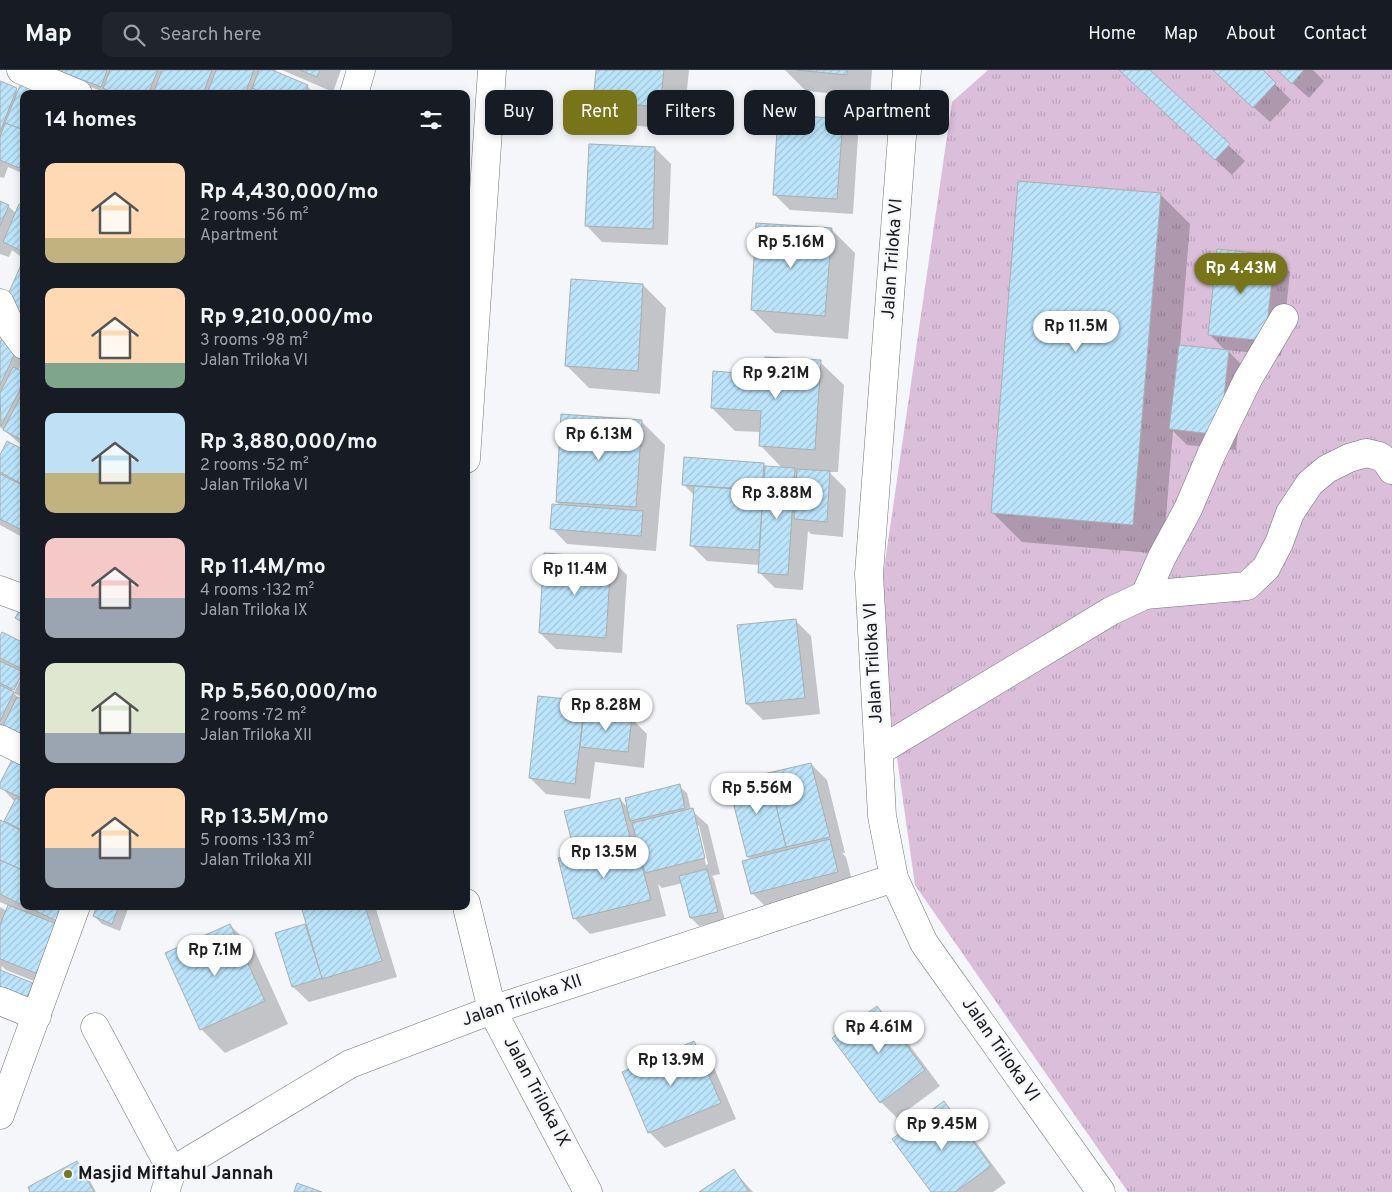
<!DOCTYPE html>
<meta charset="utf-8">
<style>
body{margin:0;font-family:Overpass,sans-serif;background:#20242c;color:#f1f3f6;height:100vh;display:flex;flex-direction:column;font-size:19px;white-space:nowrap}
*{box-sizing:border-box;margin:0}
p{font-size:16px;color:#9ea1a6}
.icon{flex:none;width:28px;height:28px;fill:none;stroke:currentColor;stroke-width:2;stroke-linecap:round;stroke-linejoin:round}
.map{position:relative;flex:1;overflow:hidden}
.drawer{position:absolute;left:20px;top:20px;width:450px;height:820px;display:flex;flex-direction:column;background:#171b24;border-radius:10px;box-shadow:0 2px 8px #0003}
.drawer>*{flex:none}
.top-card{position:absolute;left:485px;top:20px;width:475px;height:45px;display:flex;gap:10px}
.price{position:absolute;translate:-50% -42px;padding:0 11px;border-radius:18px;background:#fff;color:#222;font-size:16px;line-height:32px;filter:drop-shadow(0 1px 2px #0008)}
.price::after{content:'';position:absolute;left:50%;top:30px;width:15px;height:11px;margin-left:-8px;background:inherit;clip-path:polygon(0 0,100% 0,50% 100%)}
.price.active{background:#777419;color:#fff}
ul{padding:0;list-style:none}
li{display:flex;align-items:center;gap:15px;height:125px;padding:0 25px}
li span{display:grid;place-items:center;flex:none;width:140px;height:100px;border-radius:10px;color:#555}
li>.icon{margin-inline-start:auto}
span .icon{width:60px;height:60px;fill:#fffc;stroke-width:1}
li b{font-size:21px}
h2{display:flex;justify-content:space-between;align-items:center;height:60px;padding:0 25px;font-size:21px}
.pill{padding:0 18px;border-radius:10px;background:#171b24;box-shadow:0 2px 8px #0003;font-size:18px;line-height:45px}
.pill.active{background:#777419;color:#fff}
header{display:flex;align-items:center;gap:30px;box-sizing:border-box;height:70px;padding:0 25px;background:#171b24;border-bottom:1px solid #363941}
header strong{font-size:24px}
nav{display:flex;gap:28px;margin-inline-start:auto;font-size:18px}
.search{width:350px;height:45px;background:#20242c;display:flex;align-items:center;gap:12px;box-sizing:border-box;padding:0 18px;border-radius:10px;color:#9ea1a6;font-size:19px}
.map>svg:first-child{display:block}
</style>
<header>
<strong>Map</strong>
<div class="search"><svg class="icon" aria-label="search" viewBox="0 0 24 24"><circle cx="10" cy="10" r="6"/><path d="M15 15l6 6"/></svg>Search here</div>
<nav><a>Home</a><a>Map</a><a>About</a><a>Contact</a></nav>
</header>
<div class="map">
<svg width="1392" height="1122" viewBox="0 0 1392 1122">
<defs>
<pattern id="park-tufts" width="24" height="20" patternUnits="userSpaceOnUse" patternTransform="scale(1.25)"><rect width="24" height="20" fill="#dabeda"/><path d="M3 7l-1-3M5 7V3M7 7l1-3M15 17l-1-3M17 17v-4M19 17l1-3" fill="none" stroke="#baa3ba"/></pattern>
<pattern id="building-hatch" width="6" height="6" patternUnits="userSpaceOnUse" patternTransform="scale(1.25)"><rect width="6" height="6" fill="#bce5fc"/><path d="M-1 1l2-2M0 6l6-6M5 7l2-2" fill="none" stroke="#a1c4d7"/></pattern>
</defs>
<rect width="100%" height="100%" fill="#f4f6fa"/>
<path fill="url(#park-tufts)" d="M988 0H1392V1122H1128L915 815 877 547 952 32Z"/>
<g fill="#0003" fill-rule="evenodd">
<path d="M43 0H276L275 3 307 16 315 24H110Z"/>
<path d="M282 0H341L333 22Z"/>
<path d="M597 0H689L683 60 617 54 594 30Z"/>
<path d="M785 0H872L870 27 806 21Z"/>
<path d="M1120 0H1148L1245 91 1232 105Z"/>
<path d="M1213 0H1261L1291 30 1270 52Z"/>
<path d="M1278 0H1313L1324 11 1309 28Z"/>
<path d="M0 13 24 24V104L8 97 4 108 0 107Z"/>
<path d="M842 50 858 66 853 144 790 140 774 124Z"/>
<path d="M655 78 671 94 668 175 602 172 587 156Z"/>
<path d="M1160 124 1190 154 1180 276 1226 281 1209 264 1274 186 1290 202 1281 286 1227 280 1245 298 1236 380 1187 375 1173 361 1163 484 1022 472 992 442Z"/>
<path d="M0 132 8 136 17 144 24 137V189L12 180 9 187 0 184Z"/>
<path d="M831 159 855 183 848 269 775 263 752 240Z"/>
<path d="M24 191V253L4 235Z"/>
<path d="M643 215 666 238 660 324 589 318 566 295Z"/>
<path d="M0 270 17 278 24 288 18 301 24 304V377L0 357Z"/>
<path d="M820 292 844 315 838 402H829L846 419 843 467 811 464 808 461 803 520 775 518 759 502V495L707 491 691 475 695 426 683 414 764 394 766 397 783 399 760 375 761 362 735 361 712 338 764 306ZM764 405H765L764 422H760Z"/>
<path d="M642 352 665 375 656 481 567 474 552 458 561 436 557 432Z"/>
<path d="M24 381V468L0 455V406H3L0 404V388Z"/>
<path d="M611 489 627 505 622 583 556 579 540 563Z"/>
<path d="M795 550 811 566 820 644 763 650 747 634Z"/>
<path d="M0 569 24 574V603L21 602 24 604V623L22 627 14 623 23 604H20L10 625 12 626 14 623 19 629 0 673V592L2 593 0 591Z"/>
<path d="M584 632 595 643 631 648 647 664 644 698 595 692 590 729 546 724 530 708Z"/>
<path d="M24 694V836H89L75 867 54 919 6 900 2 896 1 901 32 914 48 930 0 932V837L7 841 9 836 0 832V752L12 757 6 751 15 732 0 716ZM53 862 37 910 35 909Z"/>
<path d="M811 694 827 710 845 783H842L846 787 854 818 768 839 752 823 751 790 748 787Z"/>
<path d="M679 716 687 723 691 740 708 755 720 804 712 806 714 809 725 850 699 856 691 848 683 813 662 818 658 814 666 846 590 864 574 848 580 784 575 780 620 729 628 738ZM696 756H699L708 794 706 795Z"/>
<path d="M98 836H129L120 861 102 854 94 846Z"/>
<path d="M302 836H375L397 907 309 932 293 917 277 864 307 854Z"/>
<path d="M230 855 254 879 288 954 225 983 201 959Z"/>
<path d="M877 937 893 953 940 1016 897 1048 881 1032Z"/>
<path d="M694 972 710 988 736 1049 665 1078 649 1062Z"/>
<path d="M943 1033 959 1049 1006 1113 993 1122H933Z"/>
<path d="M77 1093 84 1100 96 1122H32Z"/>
<path d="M734 1101 753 1122H702Z"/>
</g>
<g fill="url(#building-hatch)" stroke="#a9aeb0">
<path d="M63 0H107L101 17 62 2Z"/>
<path d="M110 0H158L148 24H116L103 18Z"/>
<path d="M162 0H212L203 24H153Z"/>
<path d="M216 0H254L245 24H207Z"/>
<path d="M259 0H272L308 15 304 24H265L252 18Z"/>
<path d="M300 0H320L317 7Z"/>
<path d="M596 0H664L660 37 593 31Z"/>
<path d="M797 0H847V5Z"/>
<path d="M1119 0H1150L1230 74 1215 90Z"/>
<path d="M1213 0H1263L1276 13 1253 38Z"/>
<path d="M1277 0H1304L1292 14Z"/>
<path d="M0 11 17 18 0 62Z"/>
<path d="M21 13 48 24H24V60L5 53Z"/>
<path d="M252 18 265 24H250Z"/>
<path d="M778 44 843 49 837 129 773 125Z"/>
<path d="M5 53 24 60V86L19 98 0 90V67Z"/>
<path d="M589 74 655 77 653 159 585 156Z"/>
<path d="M1018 111 1161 123 1133 455 991 443Z"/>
<path d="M0 131 9 135 0 156Z"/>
<path d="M19 134 24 136V182L3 172Z"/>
<path d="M756 153 832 158 825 246 751 240Z"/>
<path d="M1217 179 1275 185 1265 271 1208 265Z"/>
<path d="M24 188V244L3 236Z"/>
<path d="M571 209 643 214 638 301 565 296Z"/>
<path d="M2 269 18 277 0 315V274Z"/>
<path d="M1179 275 1229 280 1220 365 1169 359Z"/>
<path d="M765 287 821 290 815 380 759 376 761 341 711 338 713 301 763 305Z"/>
<path d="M13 297 24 302V312L1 356 0 323Z"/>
<path d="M24 320V371L3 360Z"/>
<path d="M561 344 642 350 636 437 556 432Z"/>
<path d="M7 371 24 380V415L0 402V385Z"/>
<path d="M684 387 764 393 762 420 682 415Z"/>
<path d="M765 396 795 398 788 505 758 503Z"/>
<path d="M797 399 830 401 827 452 794 449Z"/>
<path d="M0 404 24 416V461L0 449Z"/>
<path d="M694 416 763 421 759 480 690 476Z"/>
<path d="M552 434 643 441 641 466 550 459Z"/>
<path d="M544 483 611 488 606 568 539 563Z"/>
<path d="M24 533V553L15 548Z"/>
<path d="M796 549 805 628 746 634 737 555Z"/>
<path d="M2 562 24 573V600L0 588V566Z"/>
<path d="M0 591 23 602 14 620 0 613Z"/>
<path d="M0 615 14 622 0 651Z"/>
<path d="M538 626 585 631 575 714 529 708Z"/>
<path d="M17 627 24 630V674L0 662Z"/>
<path d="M584 641 632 646 628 682 580 677Z"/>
<path d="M13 688 24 693V729L0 718V713Z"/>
<path d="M811 693 830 767 786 777 768 703Z"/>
<path d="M768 703 786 777 747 787 728 712Z"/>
<path d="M680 714 685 738 630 751 625 728Z"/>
<path d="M16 728 24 732V761L4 751Z"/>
<path d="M620 728 630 767 574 780 564 741Z"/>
<path d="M693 738 705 788 645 803 632 753Z"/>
<path d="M0 750 24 762V801L0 790Z"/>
<path d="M830 769 838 802 751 824 742 791Z"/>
<path d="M635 770 651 830 573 849 558 788Z"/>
<path d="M0 790 24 801V836L0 824Z"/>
<path d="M707 799 718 842 690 848 679 806Z"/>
<path d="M8 835 57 854 38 904 0 889V855Z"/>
<path d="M25 836H66L59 852Z"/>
<path d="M97 836H119L112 854 93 846Z"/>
<path d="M301 836H365L382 891 322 909Z"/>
<path d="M230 854 265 931 200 960 165 883Z"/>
<path d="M305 854 322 908 292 917 275 863Z"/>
<path d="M0 900 33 913 25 933 0 924Z"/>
<path d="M877 936 925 1000 880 1033 832 968Z"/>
<path d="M694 971 721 1033 648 1063 622 1002Z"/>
<path d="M944 1031 991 1096 955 1122H931L892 1069Z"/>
<path d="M77 1091 94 1122H30L28 1117Z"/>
<path d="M734 1099 749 1122H699Z"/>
<path d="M297 1113 322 1122H294Z"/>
</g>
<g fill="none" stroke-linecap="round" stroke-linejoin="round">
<defs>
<g id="minor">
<path d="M21 0 78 24"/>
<path d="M907 0 869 504 882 746 894 808 924 873 1101 1122"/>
<path d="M354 24 361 0"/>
<path d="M0 233 12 259 24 275"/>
<path d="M466 389 492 0"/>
<path d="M0 520 24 529"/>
<path d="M1145 525 1247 516 1266 498 1279 473 1290 443 1310 413 1327 399 1349 388 1366 383 1379 386 1386 391 1392 400"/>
<path d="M0 669 24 681"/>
<path d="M879 681 1111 541 1145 525 1162 487 1188 439 1211 385 1248 309 1284 248"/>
<path d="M466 833 492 940 588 1122"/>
<path d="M0 931 37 946"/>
<path d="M95 957 172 1101"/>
<path d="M0 1045 76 836"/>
<path d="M165 1122 172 1101 350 994 492 940 894 808"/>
</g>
</defs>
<use href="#minor" stroke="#727478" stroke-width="29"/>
<use href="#minor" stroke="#fff" stroke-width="28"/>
</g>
<circle fill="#777419" stroke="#f4f6fa" stroke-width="2" cx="68" cy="1104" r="5"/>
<g text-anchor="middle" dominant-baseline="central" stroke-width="4" stroke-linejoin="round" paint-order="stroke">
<g font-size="18" fill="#19191b" stroke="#f4f6fa">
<text transform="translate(893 189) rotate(-86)">Jalan Triloka VI</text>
<text transform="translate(874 593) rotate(-93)">Jalan Triloka VI</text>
<text transform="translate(522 931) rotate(-19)">Jalan Triloka XII</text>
<text transform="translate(1000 980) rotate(55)">Jalan Triloka VI</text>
<text transform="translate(536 1022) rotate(62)">Jalan Triloka IX</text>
</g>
<g font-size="18" font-weight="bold" fill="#19191b" stroke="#f4f6fa" text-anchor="start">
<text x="78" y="1104">Masjid Miftahul Jannah</text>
</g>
</g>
</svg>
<b class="price" style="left:791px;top:199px">Rp 5.16M</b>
<b class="price active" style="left:1241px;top:225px">Rp 4.43M</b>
<b class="price" style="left:1076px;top:283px">Rp 11.5M</b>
<b class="price" style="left:776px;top:330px">Rp 9.21M</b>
<b class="price" style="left:599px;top:391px">Rp 6.13M</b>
<b class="price" style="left:777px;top:450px">Rp 3.88M</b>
<b class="price" style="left:575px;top:526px">Rp 11.4M</b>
<b class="price" style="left:606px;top:662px">Rp 8.28M</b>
<b class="price" style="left:757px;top:745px">Rp 5.56M</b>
<b class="price" style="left:604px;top:809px">Rp 13.5M</b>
<b class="price" style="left:215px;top:907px">Rp 7.1M</b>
<b class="price" style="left:879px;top:984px">Rp 4.61M</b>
<b class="price" style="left:671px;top:1017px">Rp 13.9M</b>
<b class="price" style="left:942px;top:1081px">Rp 9.45M</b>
<div class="top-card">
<a class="pill">Buy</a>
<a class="pill active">Rent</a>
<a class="pill">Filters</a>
<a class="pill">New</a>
<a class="pill">Apartment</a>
</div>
<section class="drawer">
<h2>14 homes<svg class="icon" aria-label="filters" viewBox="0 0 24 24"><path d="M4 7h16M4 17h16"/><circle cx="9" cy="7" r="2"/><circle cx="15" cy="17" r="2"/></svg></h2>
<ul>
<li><span style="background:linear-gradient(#ffd9b3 75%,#c2b280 0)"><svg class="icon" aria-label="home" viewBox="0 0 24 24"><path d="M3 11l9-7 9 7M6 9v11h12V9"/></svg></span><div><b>Rp 4,430,000/mo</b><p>2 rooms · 56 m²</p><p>Apartment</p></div></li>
<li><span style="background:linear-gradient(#ffd9b3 75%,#7fa58c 0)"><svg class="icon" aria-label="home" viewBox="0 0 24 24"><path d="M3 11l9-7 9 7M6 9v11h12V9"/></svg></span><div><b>Rp 9,210,000/mo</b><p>3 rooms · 98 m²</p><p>Jalan Triloka VI</p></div></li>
<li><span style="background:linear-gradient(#bfe0f5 60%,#c2b280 0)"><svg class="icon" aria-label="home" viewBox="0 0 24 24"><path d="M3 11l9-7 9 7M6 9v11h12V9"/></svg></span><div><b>Rp 3,880,000/mo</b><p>2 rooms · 52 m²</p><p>Jalan Triloka VI</p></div></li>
<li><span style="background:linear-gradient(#f6c9c9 60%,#9aa5b1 0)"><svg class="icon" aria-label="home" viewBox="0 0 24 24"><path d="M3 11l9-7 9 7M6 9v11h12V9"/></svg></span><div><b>Rp 11.4M/mo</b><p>4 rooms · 132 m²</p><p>Jalan Triloka IX</p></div></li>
<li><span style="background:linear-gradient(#dfe7d0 70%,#9aa5b1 0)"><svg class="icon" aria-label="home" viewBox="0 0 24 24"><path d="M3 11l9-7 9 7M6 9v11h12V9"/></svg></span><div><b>Rp 5,560,000/mo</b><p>2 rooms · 72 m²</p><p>Jalan Triloka XII</p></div></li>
<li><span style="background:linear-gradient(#ffd9b3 60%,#9aa5b1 0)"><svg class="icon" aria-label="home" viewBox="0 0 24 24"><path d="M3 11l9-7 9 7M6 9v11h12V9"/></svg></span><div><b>Rp 13.5M/mo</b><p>5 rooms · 133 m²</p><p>Jalan Triloka XII</p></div></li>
</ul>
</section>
</div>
